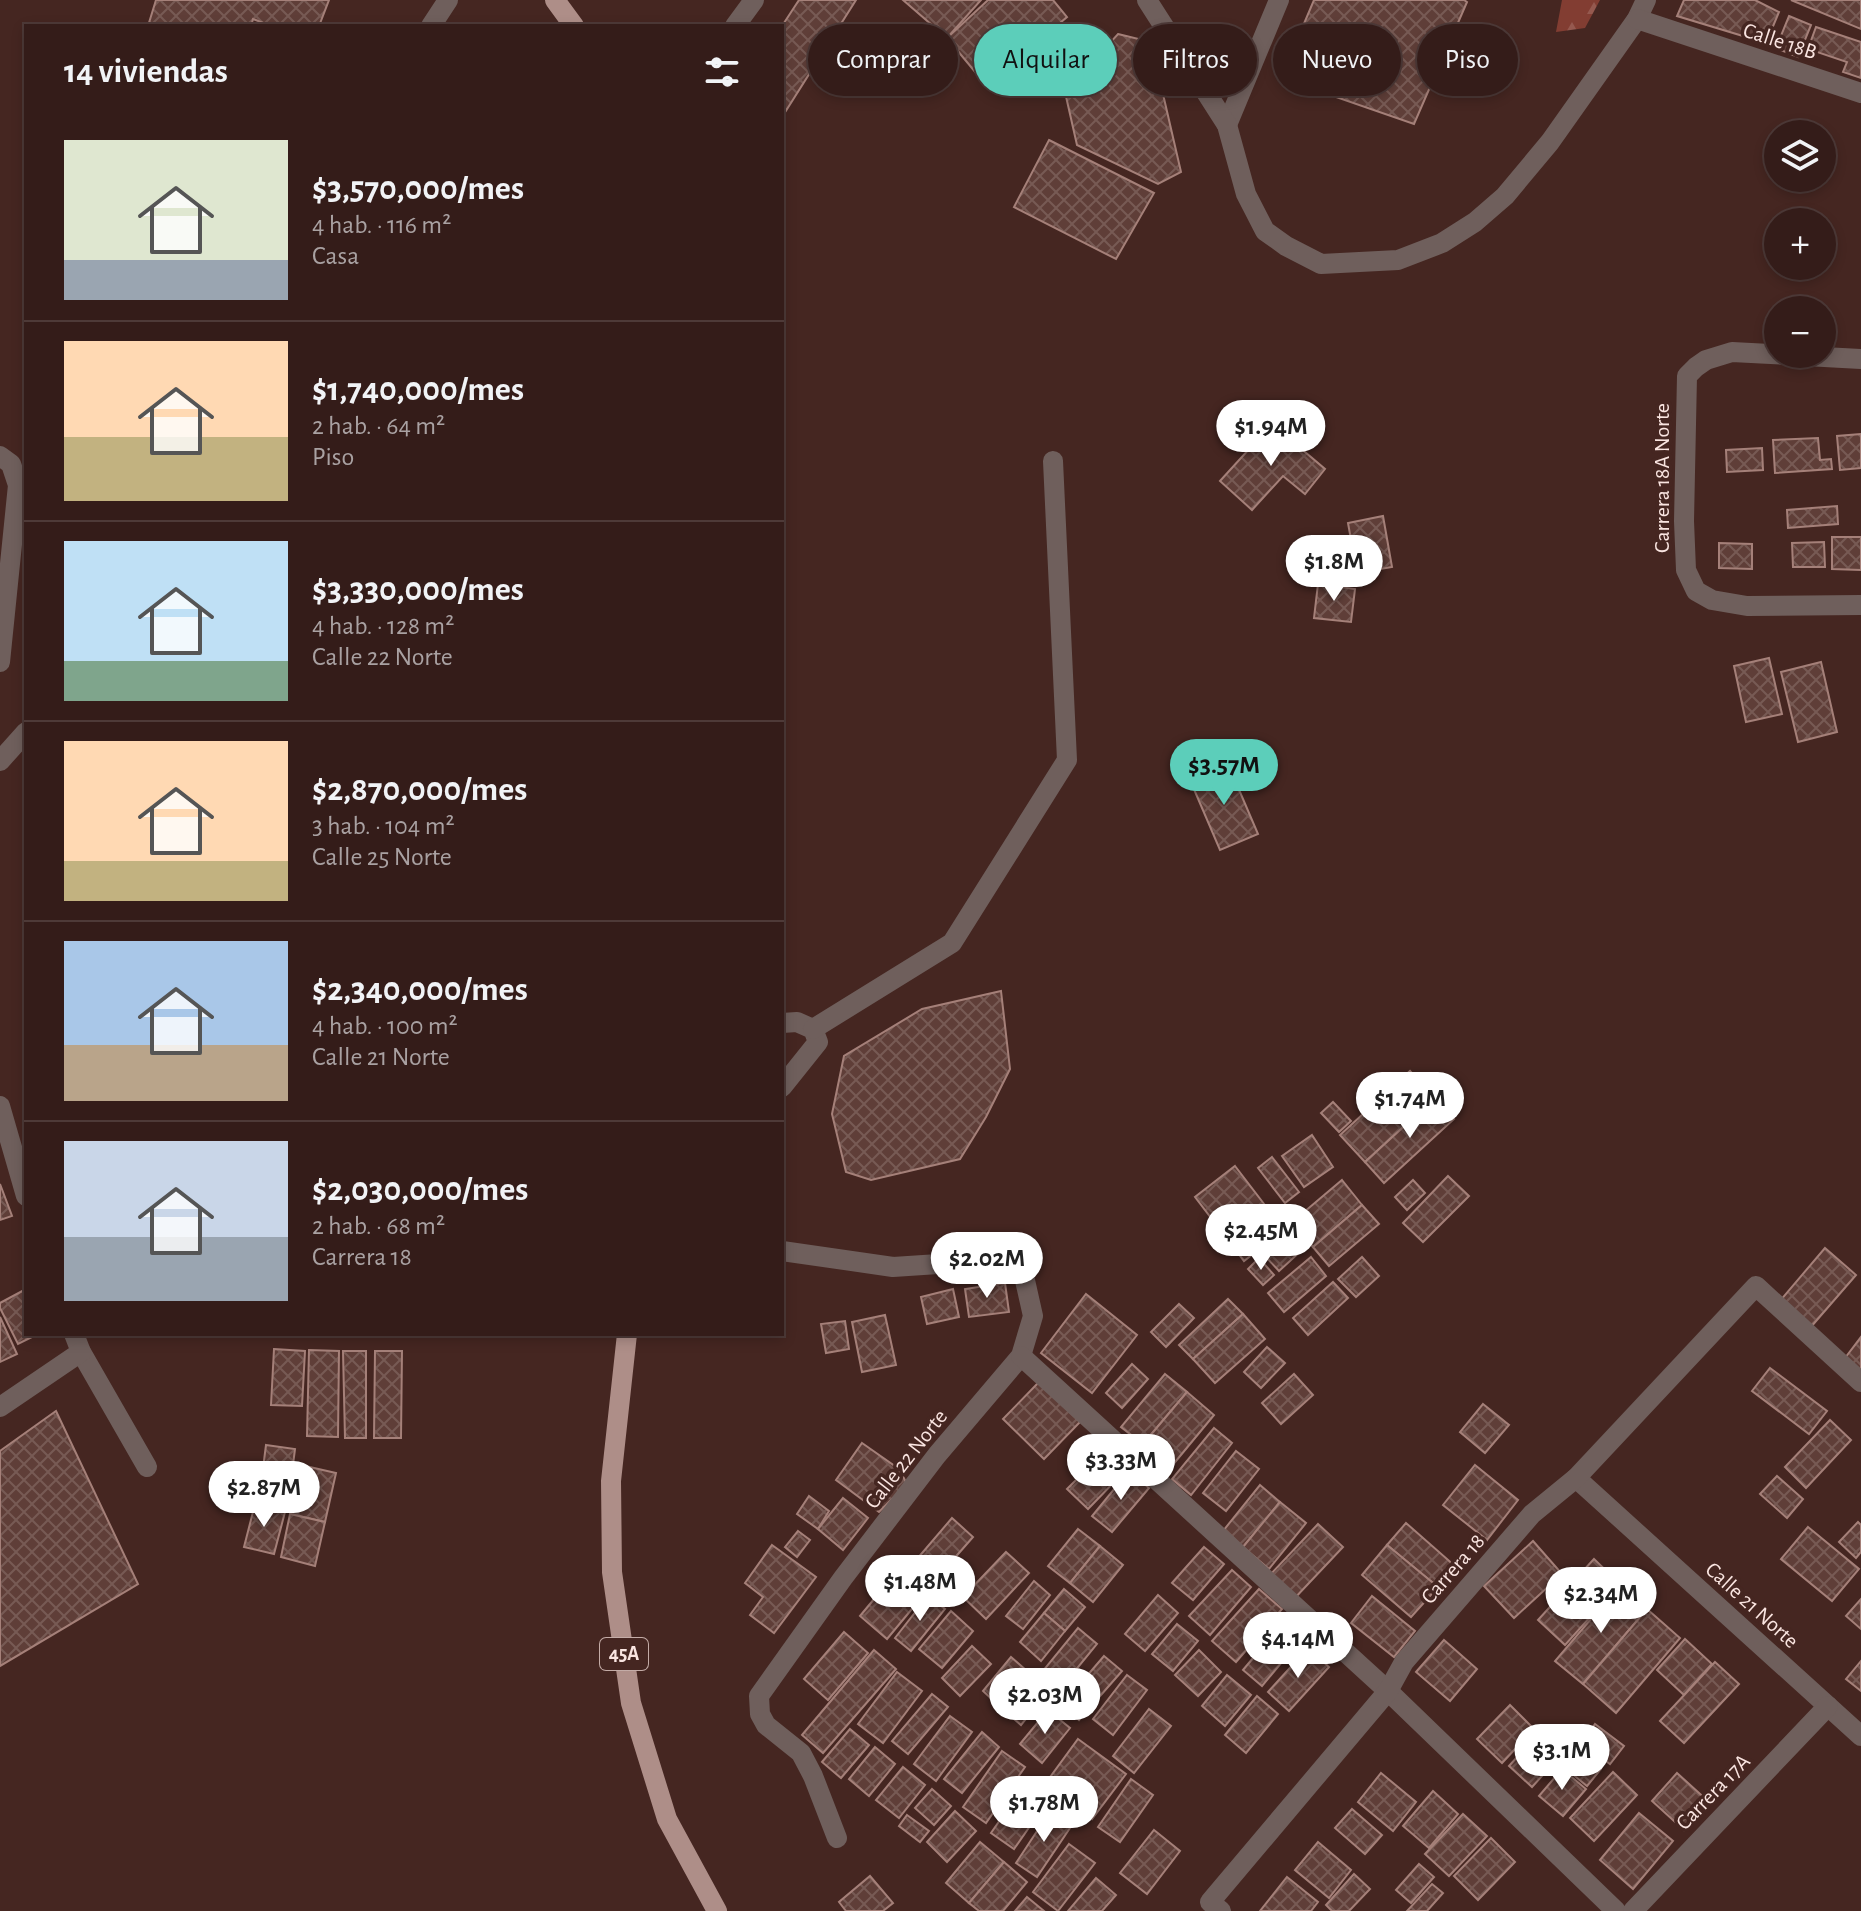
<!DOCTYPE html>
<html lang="es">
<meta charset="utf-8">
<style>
body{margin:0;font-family:"Alegreya Sans",sans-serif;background:#3f2926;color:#f1f3f6;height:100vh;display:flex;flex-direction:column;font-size:30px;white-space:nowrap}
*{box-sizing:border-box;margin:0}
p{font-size:26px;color:#a9a1a2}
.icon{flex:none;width:44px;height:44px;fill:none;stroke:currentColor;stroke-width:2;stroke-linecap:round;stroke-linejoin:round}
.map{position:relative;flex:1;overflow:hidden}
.details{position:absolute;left:24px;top:24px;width:760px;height:1312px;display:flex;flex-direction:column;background:#341c19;border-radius:0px;box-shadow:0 4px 12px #0003,0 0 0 2px #4e3a38}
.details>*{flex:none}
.hud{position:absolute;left:808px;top:24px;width:760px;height:72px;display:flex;gap:16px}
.fabs{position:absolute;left:1764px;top:120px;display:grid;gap:16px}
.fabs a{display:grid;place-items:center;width:72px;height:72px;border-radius:50%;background:#341c19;box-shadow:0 4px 12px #0003,0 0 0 2px #4e3a38;font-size:40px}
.price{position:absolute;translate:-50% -68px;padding:0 18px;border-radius:28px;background:#fff;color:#222;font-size:26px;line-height:52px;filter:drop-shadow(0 2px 4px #0008)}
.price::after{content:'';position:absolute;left:50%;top:48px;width:24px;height:18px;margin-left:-12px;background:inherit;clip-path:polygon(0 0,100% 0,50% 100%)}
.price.current{background:#5cceba;color:#111}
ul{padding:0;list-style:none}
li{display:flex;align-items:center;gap:24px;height:200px;padding:0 40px}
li+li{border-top:2px solid #4e3a38}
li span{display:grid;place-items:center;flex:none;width:224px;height:160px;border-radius:0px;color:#555}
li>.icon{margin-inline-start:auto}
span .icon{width:96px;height:96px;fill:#fffc;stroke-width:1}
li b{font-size:34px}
h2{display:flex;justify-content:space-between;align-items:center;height:96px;padding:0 40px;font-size:34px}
.pill{padding:0 28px;border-radius:36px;background:#341c19;box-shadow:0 4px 12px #0003,0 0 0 2px #4e3a38;font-size:28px;line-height:72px}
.pill.current{background:#5cceba;color:#111}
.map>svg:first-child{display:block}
</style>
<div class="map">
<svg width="1861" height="1911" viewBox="0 0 1861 1911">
<defs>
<pattern id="forest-firs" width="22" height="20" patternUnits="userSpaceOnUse" patternTransform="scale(2)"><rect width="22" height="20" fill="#823d32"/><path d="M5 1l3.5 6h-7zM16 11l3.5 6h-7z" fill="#95594f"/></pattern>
<pattern id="building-cross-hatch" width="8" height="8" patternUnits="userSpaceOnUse" patternTransform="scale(2)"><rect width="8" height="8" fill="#5f3e38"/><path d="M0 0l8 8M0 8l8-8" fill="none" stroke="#775a54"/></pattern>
</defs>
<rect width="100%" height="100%" fill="#452621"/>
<path fill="url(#forest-firs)" d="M1562 0H1600L1585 28 1556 32Z"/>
<g fill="url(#building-cross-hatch)" stroke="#a58079" stroke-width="2">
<path d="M156 0H329L319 26H271L253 19 251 26H148Z"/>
<path d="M799 0H856L782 117V26Z"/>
<path d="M903 0H981L947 38Z"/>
<path d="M988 0H1053L1067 17 986 85 947 38Z"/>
<path d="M1314 0H1464L1467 2 1414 124 1281 78Z"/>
<path d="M1684 0H1755L1779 12 1766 43 1677 16Z"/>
<path d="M1791 0H1861V29Z"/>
<path d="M1789 16 1811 25 1798 57 1776 48Z"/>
<path d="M1816 27 1861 42V78L1843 72 1847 62 1808 49Z"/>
<path d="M1118 34 1151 42 1181 172 1158 184 1077 145 1065 92Z"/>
<path d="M1049 140 1154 193 1116 259 1014 207Z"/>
<path d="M1272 424 1325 469 1305 494 1283 476 1252 510 1220 481Z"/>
<path d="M1861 434V468L1840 470 1837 436Z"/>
<path d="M1818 438 1820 460 1831 459 1832 469 1775 473 1773 440Z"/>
<path d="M1762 448 1763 470 1727 472 1726 450Z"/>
<path d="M1837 506 1838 524 1788 528 1787 510Z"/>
<path d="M1383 516 1392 567 1357 573 1348 523Z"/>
<path d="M1832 537H1861V570L1832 569Z"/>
<path d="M1824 542 1825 567H1793L1792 543Z"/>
<path d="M1719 543 1752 544V569L1719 568Z"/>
<path d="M1318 584 1355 589 1351 622 1314 618Z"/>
<path d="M1769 658 1782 714 1746 722 1734 666Z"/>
<path d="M1821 662 1837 732 1798 742 1781 672Z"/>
<path d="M1228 764 1258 834 1220 850 1190 780Z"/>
<path d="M1001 991 1010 1069 986 1117 960 1159 871 1180 846 1172 832 1114 844 1056 922 1009Z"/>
<path d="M1410 1071 1435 1098 1365 1162 1340 1135Z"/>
<path d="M1435 1098 1454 1119 1384 1183 1365 1162Z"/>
<path d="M1333 1102 1351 1121 1339 1132 1321 1113Z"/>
<path d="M1312 1135 1333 1167 1304 1187 1282 1156Z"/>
<path d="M1272 1157 1299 1192 1285 1203 1258 1168Z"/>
<path d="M1235 1166 1284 1230 1244 1261 1195 1197Z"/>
<path d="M1448 1176 1469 1196 1423 1242 1403 1223Z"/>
<path d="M1342 1180 1362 1205 1313 1247 1291 1223Z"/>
<path d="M1413 1180 1425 1193 1407 1210 1395 1197Z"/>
<path d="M0 1184 12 1216 0 1220Z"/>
<path d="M1362 1205 1379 1224 1329 1266 1313 1247Z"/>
<path d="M1288 1235 1301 1251 1279 1271 1265 1256Z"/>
<path d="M1825 1248 1856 1275 1810 1328 1779 1302Z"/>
<path d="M1311 1257 1326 1276 1284 1312 1268 1293Z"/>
<path d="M1362 1257 1379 1276 1356 1297 1338 1279Z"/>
<path d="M1259 1258 1274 1275 1263 1285 1248 1269Z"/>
<path d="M1333 1282 1348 1298 1308 1335 1293 1318Z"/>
<path d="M1005 1283 1009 1312 969 1317 965 1289Z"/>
<path d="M26 1289V1334H38L18 1344 0 1308V1303Z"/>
<path d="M953 1289 959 1317 927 1324 921 1297Z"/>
<path d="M1086 1294 1137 1335 1092 1393 1041 1353Z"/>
<path d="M1228 1299 1243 1314 1193 1359 1179 1345Z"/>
<path d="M1179 1304 1194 1318 1166 1347 1151 1332Z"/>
<path d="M1243 1314 1265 1339 1215 1383 1193 1359Z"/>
<path d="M885 1315 896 1365 862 1372 852 1322Z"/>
<path d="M0 1317 17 1354 0 1362Z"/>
<path d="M845 1321 849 1349 826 1353 821 1324Z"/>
<path d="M1861 1337V1371L1845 1358Z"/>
<path d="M1267 1347 1285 1363 1261 1388 1244 1372Z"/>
<path d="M274 1349 305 1351 302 1406 271 1405Z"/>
<path d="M309 1350 339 1351 338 1437 307 1436Z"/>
<path d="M343 1351H366V1438H345Z"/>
<path d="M375 1351H402L401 1438H374Z"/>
<path d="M1132 1364 1148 1379 1122 1408 1106 1393Z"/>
<path d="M1770 1368 1827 1411 1809 1434 1752 1391Z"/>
<path d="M1165 1374 1187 1392 1143 1444 1121 1427Z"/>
<path d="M1294 1374 1313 1395 1281 1424 1262 1403Z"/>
<path d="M1039 1382 1080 1422 1044 1459 1003 1419Z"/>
<path d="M1187 1392 1214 1415 1171 1467 1143 1444Z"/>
<path d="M1483 1404 1509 1425 1485 1453 1460 1432Z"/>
<path d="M56 1411 138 1584 0 1666V1451Z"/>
<path d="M1830 1420 1851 1440 1806 1488 1785 1467Z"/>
<path d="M1214 1428 1232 1443 1191 1495 1172 1479Z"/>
<path d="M862 1443 899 1469 907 1484 879 1512 836 1480Z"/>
<path d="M266 1445 295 1449 289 1496 260 1492Z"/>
<path d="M1236 1451 1259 1469 1226 1511 1203 1493Z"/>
<path d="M1103 1453 1123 1473 1088 1509 1067 1489Z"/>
<path d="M301 1465 336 1473 325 1522 290 1514Z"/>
<path d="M1475 1465 1518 1500 1487 1540 1443 1505Z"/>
<path d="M1129 1471 1149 1488 1112 1532 1092 1516Z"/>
<path d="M1777 1476 1803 1499 1787 1518 1760 1494Z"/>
<path d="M1260 1485 1280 1502 1243 1547 1223 1531Z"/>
<path d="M809 1496 829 1511 818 1529 797 1514Z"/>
<path d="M843 1498 868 1518 843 1550 818 1529Z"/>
<path d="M1280 1502 1306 1523 1269 1569 1243 1547Z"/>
<path d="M255 1504 285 1512 274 1554 244 1547Z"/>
<path d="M290 1514 325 1522 315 1566 281 1557Z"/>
<path d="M952 1518 973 1537 938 1577 917 1559Z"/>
<path d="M1858 1522 1861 1525V1552L1856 1558 1839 1542Z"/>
<path d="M1406 1523 1455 1566 1438 1587 1387 1545Z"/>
<path d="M1318 1524 1343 1547 1292 1601 1268 1577Z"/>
<path d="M1808 1527 1859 1569 1832 1601 1781 1559Z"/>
<path d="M1078 1529 1100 1546 1070 1583 1048 1566Z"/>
<path d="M798 1531 810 1540 797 1557 785 1547Z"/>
<path d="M1533 1541 1562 1574 1514 1618 1484 1586Z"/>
<path d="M772 1545 816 1577 774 1633 750 1615 763 1597 745 1583Z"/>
<path d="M1387 1545 1438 1587 1411 1617 1362 1575Z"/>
<path d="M1100 1546 1123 1565 1093 1602 1070 1583Z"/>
<path d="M1204 1547 1224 1564 1193 1600 1172 1583Z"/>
<path d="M1006 1552 1029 1573 986 1619 963 1597Z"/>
<path d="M1594 1559 1620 1584 1565 1645 1538 1620Z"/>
<path d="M899 1569 926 1592 887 1639 860 1616Z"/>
<path d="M1232 1570 1251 1587 1210 1635 1189 1616Z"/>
<path d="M1034 1581 1050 1595 1023 1629 1006 1616Z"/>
<path d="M1620 1585 1647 1609 1583 1684 1555 1661Z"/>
<path d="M1064 1589 1085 1607 1065 1631 1044 1613Z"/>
<path d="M1259 1589 1282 1609 1236 1662 1212 1641Z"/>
<path d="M1158 1595 1178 1613 1145 1651 1125 1634Z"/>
<path d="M928 1596 945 1609 911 1651 895 1638Z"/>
<path d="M1372 1596 1415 1631 1394 1657 1351 1623Z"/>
<path d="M1861 1599V1629L1846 1616Z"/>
<path d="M1647 1609 1680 1638 1616 1713 1583 1684Z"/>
<path d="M951 1611 973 1631 942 1668 919 1649Z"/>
<path d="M1044 1613 1065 1631 1041 1661 1020 1642Z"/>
<path d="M1177 1624 1198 1641 1173 1671 1152 1654Z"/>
<path d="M1078 1628 1097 1644 1061 1688 1042 1672Z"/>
<path d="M1278 1628 1297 1644 1262 1686 1243 1670Z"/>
<path d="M844 1632 868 1653 828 1700 804 1679Z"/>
<path d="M1685 1639 1712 1664 1684 1695 1657 1670Z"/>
<path d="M1444 1640 1477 1669 1450 1701 1416 1672Z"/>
<path d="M972 1646 991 1664 960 1696 942 1678Z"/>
<path d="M1308 1648 1329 1667 1289 1711 1268 1692Z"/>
<path d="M874 1650 896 1669 823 1753 802 1735Z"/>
<path d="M1199 1650 1221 1672 1198 1696 1175 1675Z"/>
<path d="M1104 1656 1122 1671 1079 1720 1062 1705Z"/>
<path d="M1011 1657 1026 1670 997 1704 983 1691Z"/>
<path d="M1861 1661V1691L1846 1679Z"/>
<path d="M1715 1662 1739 1684 1684 1743 1660 1721Z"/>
<path d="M897 1672 922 1691 883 1743 858 1724Z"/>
<path d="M1127 1675 1147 1690 1113 1735 1093 1719Z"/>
<path d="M1227 1675 1251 1695 1225 1726 1202 1706Z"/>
<path d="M1030 1677 1048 1692 1021 1725 1002 1709Z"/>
<path d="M932 1694 948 1707 908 1754 892 1741Z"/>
<path d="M1257 1696 1278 1714 1246 1753 1225 1735Z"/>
<path d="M1510 1705 1534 1729 1502 1763 1477 1739Z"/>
<path d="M1149 1709 1171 1726 1134 1773 1113 1756Z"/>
<path d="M1048 1710 1070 1728 1042 1763 1020 1744Z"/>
<path d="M950 1716 972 1732 936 1781 914 1764Z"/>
<path d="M1595 1724 1624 1746 1610 1764 1582 1743Z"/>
<path d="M850 1729 869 1745 841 1778 822 1762Z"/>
<path d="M982 1732 999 1747 962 1793 944 1779Z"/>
<path d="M1539 1733 1562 1754 1532 1787 1509 1766Z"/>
<path d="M1078 1739 1126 1774 1092 1819 1045 1784Z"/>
<path d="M875 1747 895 1764 869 1796 849 1779Z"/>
<path d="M1002 1751 1025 1767 986 1823 963 1807Z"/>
<path d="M1580 1753 1601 1769 1587 1786 1566 1769Z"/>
<path d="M903 1767 925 1785 899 1818 876 1800Z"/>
<path d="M1562 1769 1586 1789 1563 1816 1539 1796Z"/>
<path d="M1613 1772 1637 1795 1594 1841 1570 1818Z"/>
<path d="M1381 1773 1416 1802 1393 1831 1358 1802Z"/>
<path d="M1677 1773 1709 1802 1684 1830 1652 1801Z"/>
<path d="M1131 1779 1153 1795 1120 1842 1098 1827Z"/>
<path d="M932 1789 951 1806 934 1825 915 1808Z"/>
<path d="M1021 1790 1044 1806 1014 1849 991 1833Z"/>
<path d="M1433 1791 1458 1814 1429 1848 1403 1826Z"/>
<path d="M1352 1809 1382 1835 1365 1854 1335 1828Z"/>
<path d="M1051 1810 1072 1825 1037 1877 1016 1863Z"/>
<path d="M955 1811 976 1831 947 1862 927 1842Z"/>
<path d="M1639 1813 1673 1841 1633 1889 1600 1860Z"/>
<path d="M1463 1814 1487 1836 1449 1876 1425 1854Z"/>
<path d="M907 1815 929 1831 920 1842 899 1826Z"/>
<path d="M1154 1830 1180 1851 1147 1894 1120 1873Z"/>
<path d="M1491 1838 1515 1862 1478 1900 1454 1876Z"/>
<path d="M980 1842 1004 1862 969 1903 946 1883Z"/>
<path d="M1318 1842 1351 1870 1329 1898 1295 1870Z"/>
<path d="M1069 1844 1095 1863 1058 1911 1033 1892Z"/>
<path d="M1004 1862 1027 1882 1003 1911H979L969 1903Z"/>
<path d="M1419 1864 1434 1877 1411 1903 1396 1890Z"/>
<path d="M1354 1874 1370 1889 1349 1911H1332L1326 1905Z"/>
<path d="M870 1876 893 1903 883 1911H846L839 1902Z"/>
<path d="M1287 1877 1318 1902 1311 1911H1260Z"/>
<path d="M1096 1878 1116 1895 1102 1911H1068Z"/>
<path d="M1432 1884 1443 1893 1427 1911H1407Z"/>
<path d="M1027 1897 1044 1911H1015Z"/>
</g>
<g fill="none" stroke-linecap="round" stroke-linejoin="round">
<g stroke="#6f5f5c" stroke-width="20">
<path d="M431 26 448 0"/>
<path d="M1227 125 1279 0"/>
<path d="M782 1023 797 1022 813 1029 818 1042 782 1087"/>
<path d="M813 1029 952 943 1067 760 1053 461"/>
</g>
<g stroke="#6f5f5c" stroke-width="20">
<path d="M1147 0 1227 125 1246 194 1265 231 1286 246 1321 264 1398 260 1442 243 1475 222 1505 196 1550 142 1637 19 1646 0"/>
<path d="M1637 19 1861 93"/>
<path d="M735 26 754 0"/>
<path d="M1861 359 1732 352 1706 360 1696 367 1687 376 1684 521 1686 570 1696 591 1712 600 1747 606 1861 605"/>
<path d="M0 456 11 464 18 485 0 662"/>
<path d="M0 761 26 732"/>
<path d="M0 1106 26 1196"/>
<path d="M782 1251 893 1267 999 1260 1024 1276 1033 1316 1021 1356 937 1455 843 1578 759 1696 760 1714 766 1725 801 1753 813 1776 837 1838"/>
<path d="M74 1334 81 1352 147 1467"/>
<path d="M1021 1356 1388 1691 1616 1911"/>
<path d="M0 1407 81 1352"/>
<path d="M1576 1478 1861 1736"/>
<path d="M1221 1911 1210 1902 1388 1691 1404 1662 1532 1514 1576 1478 1756 1286 1861 1382"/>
<path d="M1633 1911 1828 1706"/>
</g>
<g stroke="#ae8e88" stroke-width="20">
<path d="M555 0 574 26"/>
<path d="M627 1334 611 1481 612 1572 631 1703 667 1819 717 1911"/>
</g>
</g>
<g text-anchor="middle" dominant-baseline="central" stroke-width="7" stroke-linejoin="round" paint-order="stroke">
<rect fill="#452621" stroke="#c4aca7" stroke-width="2" x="600" y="1638" width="48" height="32" rx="6"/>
<g font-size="20" font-weight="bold" fill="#fae5e1">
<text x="624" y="1654">45A</text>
</g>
<g font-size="22" fill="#fae5e1" stroke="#452621">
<text transform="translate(1780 41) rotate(18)">Calle 18B</text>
<text transform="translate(1662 478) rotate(-90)">Carrera 18A Norte</text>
<text transform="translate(906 1459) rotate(-52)">Calle 22 Norte</text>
<text transform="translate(1453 1569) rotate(-49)">Carrera 18</text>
<text transform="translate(1752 1605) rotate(42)">Calle 21 Norte</text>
<text transform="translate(1713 1792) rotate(-46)">Carrera 17A</text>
</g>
</g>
</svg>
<div class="fabs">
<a><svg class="icon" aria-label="layers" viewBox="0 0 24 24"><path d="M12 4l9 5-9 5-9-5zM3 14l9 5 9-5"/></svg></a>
<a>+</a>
<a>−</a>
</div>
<b class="price" style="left:1271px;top:468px">$1.94M</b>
<b class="price" style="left:1334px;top:603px">$1.8M</b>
<b class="price current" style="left:1224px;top:807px">$3.57M</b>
<b class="price" style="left:1410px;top:1140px">$1.74M</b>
<b class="price" style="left:1261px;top:1272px">$2.45M</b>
<b class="price" style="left:987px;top:1300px">$2.02M</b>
<b class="price" style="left:1121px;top:1502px">$3.33M</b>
<b class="price" style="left:264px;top:1529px">$2.87M</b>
<b class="price" style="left:920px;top:1623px">$1.48M</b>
<b class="price" style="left:1601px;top:1635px">$2.34M</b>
<b class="price" style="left:1298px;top:1680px">$4.14M</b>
<b class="price" style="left:1045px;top:1736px">$2.03M</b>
<b class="price" style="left:1562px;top:1792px">$3.1M</b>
<b class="price" style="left:1044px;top:1844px">$1.78M</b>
<div class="hud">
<a class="pill">Comprar</a>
<a class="pill current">Alquilar</a>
<a class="pill">Filtros</a>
<a class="pill">Nuevo</a>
<a class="pill">Piso</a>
</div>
<section class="details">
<h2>14 viviendas<svg class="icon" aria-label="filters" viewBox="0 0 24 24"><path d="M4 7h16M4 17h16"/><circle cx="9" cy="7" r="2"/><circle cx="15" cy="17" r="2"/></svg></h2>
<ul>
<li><span style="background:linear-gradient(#dfe7d0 75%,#9aa5b1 0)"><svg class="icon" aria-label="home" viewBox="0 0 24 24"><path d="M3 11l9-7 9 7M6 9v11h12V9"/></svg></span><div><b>$3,570,000/mes</b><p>4 hab. · 116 m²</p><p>Casa</p></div></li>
<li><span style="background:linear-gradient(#ffd9b3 60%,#c2b280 0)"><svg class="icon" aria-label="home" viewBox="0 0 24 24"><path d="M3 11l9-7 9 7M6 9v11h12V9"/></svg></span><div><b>$1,740,000/mes</b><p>2 hab. · 64 m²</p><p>Piso</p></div></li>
<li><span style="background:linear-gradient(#bfe0f5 75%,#7fa58c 0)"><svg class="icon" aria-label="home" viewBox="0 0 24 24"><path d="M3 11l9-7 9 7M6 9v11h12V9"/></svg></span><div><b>$3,330,000/mes</b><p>4 hab. · 128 m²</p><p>Calle 22 Norte</p></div></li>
<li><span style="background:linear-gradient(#ffd9b3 75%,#c2b280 0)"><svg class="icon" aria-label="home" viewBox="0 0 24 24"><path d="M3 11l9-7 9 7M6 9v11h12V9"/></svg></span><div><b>$2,870,000/mes</b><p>3 hab. · 104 m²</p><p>Calle 25 Norte</p></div></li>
<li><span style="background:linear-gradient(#a9c7e8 65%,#b9a48a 0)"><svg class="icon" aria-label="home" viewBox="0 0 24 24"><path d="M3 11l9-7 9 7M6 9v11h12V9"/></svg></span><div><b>$2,340,000/mes</b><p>4 hab. · 100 m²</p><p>Calle 21 Norte</p></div></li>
<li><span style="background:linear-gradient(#c9d6e8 60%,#9aa5b1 0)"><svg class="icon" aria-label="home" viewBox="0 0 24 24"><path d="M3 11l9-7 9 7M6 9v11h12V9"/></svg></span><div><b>$2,030,000/mes</b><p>2 hab. · 68 m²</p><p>Carrera 18</p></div></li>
</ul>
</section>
</div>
